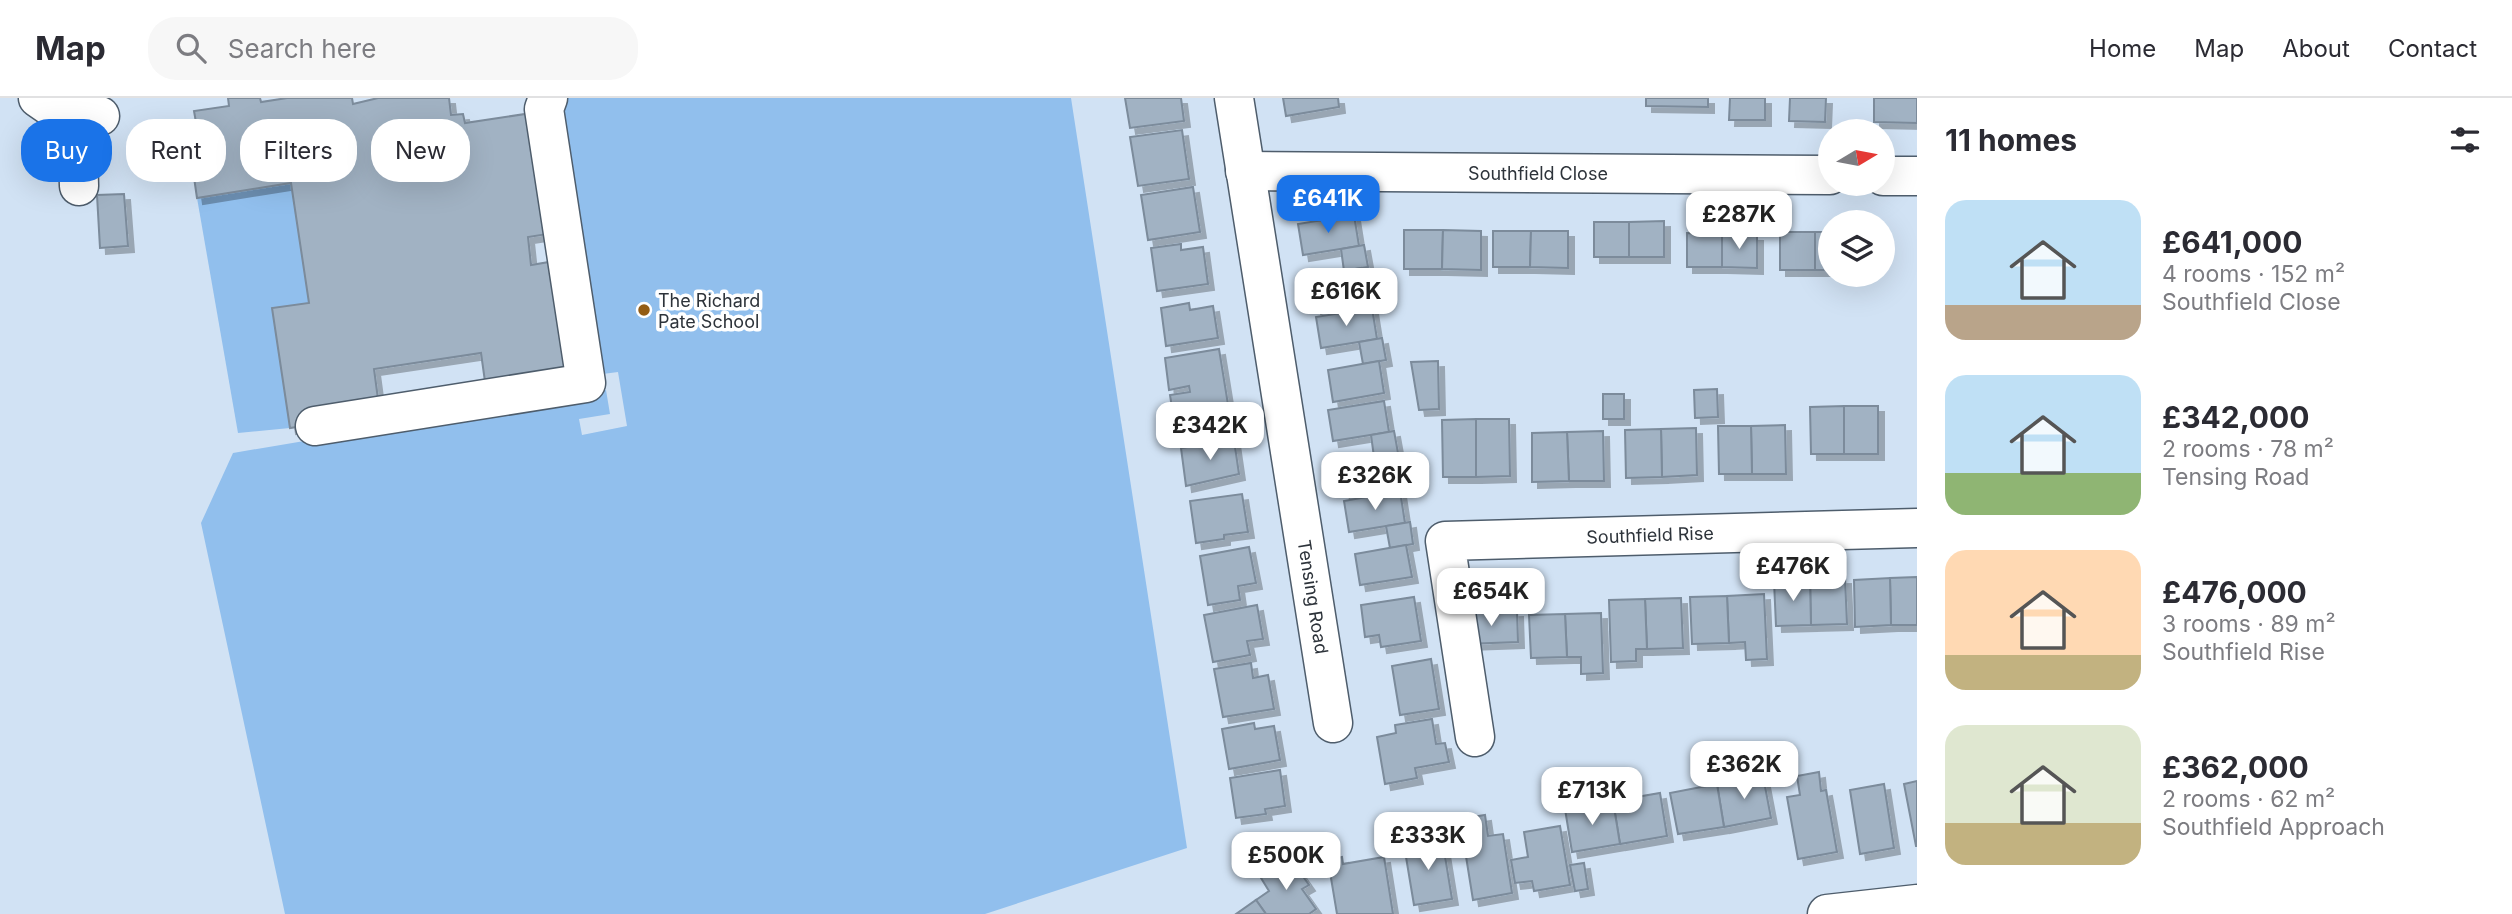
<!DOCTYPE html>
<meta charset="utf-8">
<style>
body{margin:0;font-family:Inter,sans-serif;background:#f7f7f7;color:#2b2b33;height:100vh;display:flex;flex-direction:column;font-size:26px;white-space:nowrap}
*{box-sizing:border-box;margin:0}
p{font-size:23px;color:#7c7c81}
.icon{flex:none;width:38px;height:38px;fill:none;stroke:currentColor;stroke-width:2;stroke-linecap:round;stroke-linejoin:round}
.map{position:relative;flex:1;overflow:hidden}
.panel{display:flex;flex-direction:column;background:#fff;width:595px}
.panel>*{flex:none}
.top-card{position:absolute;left:21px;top:21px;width:665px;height:63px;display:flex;gap:14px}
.needle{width:46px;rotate:80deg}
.tools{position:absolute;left:1818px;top:21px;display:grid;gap:14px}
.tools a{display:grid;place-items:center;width:77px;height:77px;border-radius:50%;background:#fff;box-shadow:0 7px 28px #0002;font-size:35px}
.price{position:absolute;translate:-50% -60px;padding:0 16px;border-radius:14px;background:#fff;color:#222;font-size:23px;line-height:46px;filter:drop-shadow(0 2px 4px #0008)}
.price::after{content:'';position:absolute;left:50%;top:42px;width:21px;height:16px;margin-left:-10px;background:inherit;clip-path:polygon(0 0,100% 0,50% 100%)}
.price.active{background:#1a73e8;color:#fff}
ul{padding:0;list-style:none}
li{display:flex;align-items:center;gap:21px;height:175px;padding:0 28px}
li span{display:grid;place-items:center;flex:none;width:196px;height:140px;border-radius:21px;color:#555}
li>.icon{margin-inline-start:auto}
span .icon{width:84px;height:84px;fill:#fffc;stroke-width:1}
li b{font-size:30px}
h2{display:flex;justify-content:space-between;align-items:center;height:84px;padding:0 28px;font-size:30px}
.tag{padding:0 24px;border-radius:28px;background:#fff;box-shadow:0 7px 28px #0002;font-size:24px;line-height:63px}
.tag.active{background:#1a73e8;color:#fff}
header{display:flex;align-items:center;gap:42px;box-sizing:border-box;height:98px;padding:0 35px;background:#fff;border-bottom:2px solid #e1e1e2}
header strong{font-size:33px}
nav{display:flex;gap:38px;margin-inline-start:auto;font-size:24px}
.search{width:490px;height:63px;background:#f7f7f7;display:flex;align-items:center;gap:18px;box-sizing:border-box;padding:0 24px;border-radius:28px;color:#7c7c81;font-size:26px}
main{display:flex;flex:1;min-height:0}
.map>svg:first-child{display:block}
</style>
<header>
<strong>Map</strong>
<div class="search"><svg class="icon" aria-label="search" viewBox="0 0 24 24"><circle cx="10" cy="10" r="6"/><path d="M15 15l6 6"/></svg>Search here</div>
<nav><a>Home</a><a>Map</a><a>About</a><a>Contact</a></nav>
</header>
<main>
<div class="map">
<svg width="1917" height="816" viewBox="0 0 1917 816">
<defs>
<filter id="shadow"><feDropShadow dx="6" dy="6" stdDeviation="0" flood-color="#0004"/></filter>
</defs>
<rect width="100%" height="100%" fill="#d1e2f4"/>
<g fill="#91bfed">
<path d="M555 0H1071L1187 750 985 816H285L201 425 233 355 606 292 610 316 579 321 582 337 627 328 618 274 595 277Z"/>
<path d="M291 85 309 205 290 330 238 335 197 100Z"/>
</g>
<g fill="#a1b2c3" stroke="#7b8b9b" stroke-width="2" filter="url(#shadow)">
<path d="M228 0H260L261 4 287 0H352L353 6 378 0H449L451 17 463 16 465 25 532 15 554 135 528 139 531 167 555 163 571 272 487 298 481 255 374 271 380 316 290 330 272 210 309 205 291 85 197 100 187 31 197 30 194 13 229 8Z"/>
<path d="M1125 0H1181L1184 23 1130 30Z"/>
<path d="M1283 0H1338L1339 9 1286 18Z"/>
<path d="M1646 0H1708V9L1646 8Z"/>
<path d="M1730 0H1765V22H1729Z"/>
<path d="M1790 0H1826L1825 24 1789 23Z"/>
<path d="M1874 0H1917V25L1874 24Z"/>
<path d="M1182 32 1189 81 1138 88 1130 39Z"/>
<path d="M1193 89 1200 134 1148 142 1141 97Z"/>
<path d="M124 96 128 148 100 150 97 97Z"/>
<path d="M1354 117 1359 148 1303 157 1298 126Z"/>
<path d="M1664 123V159H1629V124Z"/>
<rect x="1594" y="124" width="35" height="35"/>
<path d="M1404 132H1443L1442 171H1404Z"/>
<path d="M1443 132 1481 133V172L1442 171Z"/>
<path d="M1493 133H1531L1530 169H1493Z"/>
<path d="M1531 133H1568V170L1530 169Z"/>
<rect x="1780" y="134" width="35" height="38"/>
<rect x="1815" y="134" width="15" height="38"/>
<path d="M1687 135 1722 136V169H1687Z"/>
<path d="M1722 136 1757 137V170L1722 169Z"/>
<path d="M1181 146V152L1203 149 1208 186 1157 193 1151 150Z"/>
<path d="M1364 147 1368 169 1344 173 1341 151Z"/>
<path d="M1361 170 1366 202 1315 210 1309 179Z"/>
<path d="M1189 205 1190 212 1213 208 1218 240 1166 248 1161 210Z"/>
<path d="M1372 210 1377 241 1321 250 1316 219Z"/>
<path d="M1382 240 1386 262 1363 266 1359 244Z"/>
<path d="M1219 251 1231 325 1191 331 1190 327 1175 329 1170 297 1190 294 1189 288 1169 292 1165 260Z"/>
<path d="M1379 263 1384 295 1333 304 1328 272Z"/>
<path d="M1438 263 1439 311 1419 312 1411 264Z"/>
<path d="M1717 291 1718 319 1695 320 1694 292Z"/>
<rect x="1603" y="296" width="21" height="25"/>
<path d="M1384 303 1389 334 1333 343 1328 312Z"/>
<path d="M1844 308V356H1811L1810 309Z"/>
<rect x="1844" y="308" width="34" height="48"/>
<path d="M1476 321H1509L1510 378 1476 379Z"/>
<path d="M1476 321V379H1443L1442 322Z"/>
<path d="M1785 327 1786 376H1752L1751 328Z"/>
<path d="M1718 328H1751L1752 376H1719Z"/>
<path d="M1696 330 1697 377 1662 379 1661 331Z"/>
<path d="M1661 331 1662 379 1626 380 1625 332Z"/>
<path d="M1394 333 1398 355 1374 359 1371 337Z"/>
<path d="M1603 333 1604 383H1569L1567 334Z"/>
<path d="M1567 334 1569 383 1532 384V335Z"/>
<path d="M1234 342 1239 376 1186 388 1181 350Z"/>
<path d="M1391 356 1396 388 1344 396 1339 365Z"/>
<path d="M1400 393 1405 425 1349 434 1344 403Z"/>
<path d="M1242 396 1248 434 1224 437V441L1196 445 1190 403Z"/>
<path d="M1410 424 1413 446 1390 450 1386 428Z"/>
<path d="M1406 447 1412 479 1360 487 1355 456Z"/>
<path d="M1249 449 1256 485 1238 488 1240 502 1208 507 1200 458Z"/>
<path d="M1917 479V527H1891L1890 480Z"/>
<path d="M1845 480 1847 526 1811 527 1810 481Z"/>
<path d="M1890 480 1891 527 1855 529 1854 482Z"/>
<path d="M1810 481 1811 527 1776 528 1774 483Z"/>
<path d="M1764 496 1767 561 1746 562 1745 544 1729 545 1727 498Z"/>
<path d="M1727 498 1729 545 1692 546 1690 499Z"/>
<path d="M1414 499 1421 543 1381 549 1379 537 1365 539 1361 507Z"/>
<path d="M1681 500 1683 550 1647 551 1645 501Z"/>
<path d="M1645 501 1647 551H1636V563L1611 564 1609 502Z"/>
<path d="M1257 507 1263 541 1247 543 1250 557 1213 564 1204 517Z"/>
<path d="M1517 513 1518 544 1465 546 1464 515Z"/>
<path d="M1601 515 1603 575 1581 576V559H1567L1565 516Z"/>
<path d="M1565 516 1567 559 1531 560 1529 517Z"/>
<path d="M1431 561 1439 611 1400 617 1392 568Z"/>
<path d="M1251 565 1253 580 1268 577 1274 611 1223 619 1214 571Z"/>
<path d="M1432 621 1436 646 1445 645 1449 664 1415 670 1417 680 1385 686 1377 639 1396 635 1395 627Z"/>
<path d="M1254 625 1255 631 1274 628 1280 662 1229 671 1222 631Z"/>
<path d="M1280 672 1285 708 1265 711 1266 716 1236 720 1230 680Z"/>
<path d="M1819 674 1821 693 1826 692 1837 754 1798 761 1787 699 1800 697 1797 678Z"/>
<path d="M1763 678 1771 720 1724 729 1717 686Z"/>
<path d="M1917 683V748H1916L1904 686Z"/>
<path d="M1717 686 1724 729 1678 736 1670 695Z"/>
<path d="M1884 686 1894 750 1860 756 1850 692Z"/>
<path d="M1660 695 1667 738 1620 746 1613 703Z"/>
<path d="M1613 703 1620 746 1572 754 1565 711Z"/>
<path d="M1485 717 1488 738 1503 736 1512 795 1473 802 1460 721Z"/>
<path d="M1560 728 1570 787 1534 793 1532 783 1515 785 1511 762 1528 759 1524 734Z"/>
<path d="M1442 740 1452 801 1414 807 1404 747Z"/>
<path d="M1342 759 1343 766 1384 759 1393 816H1337L1328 762Z"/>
<path d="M1290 760 1309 787 1302 791 1316 811 1309 816H1266L1256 802 1269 793 1261 780Z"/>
<path d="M1584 765 1588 791 1575 793 1570 767Z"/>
<path d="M1256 802 1266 816H1236Z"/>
</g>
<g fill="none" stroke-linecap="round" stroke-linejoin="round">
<defs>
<g id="minor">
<path d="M38 0 64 18H100"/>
<path d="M1234 0 1333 625"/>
<path d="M77 18 79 88"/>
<path d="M1245 73 1830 77"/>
<path d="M1883 78H1917"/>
<path d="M315 328 586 285 544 11 548 0"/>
<path d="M1475 639 1445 443 1917 430"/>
<path d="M1827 816 1917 806"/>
</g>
</defs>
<use href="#minor" stroke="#4e5d6c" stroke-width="41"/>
<use href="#minor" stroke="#fff" stroke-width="38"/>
</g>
<circle fill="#935c14" stroke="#fff" stroke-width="2.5" cx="644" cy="212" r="7"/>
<g text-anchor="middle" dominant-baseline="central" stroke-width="7" stroke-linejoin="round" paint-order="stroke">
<g font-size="18" fill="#2d333a" stroke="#fff">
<text x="1538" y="75">Southfield Close</text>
<text transform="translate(1650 437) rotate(-2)">Southfield Rise</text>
<text transform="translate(1313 499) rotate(81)">Tensing Road</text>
</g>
<g font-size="18" fill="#2d333a" stroke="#fff" text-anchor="start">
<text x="658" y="202">The Richard<tspan x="658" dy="21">Pate School</tspan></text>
</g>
</g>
</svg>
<div class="tools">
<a><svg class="needle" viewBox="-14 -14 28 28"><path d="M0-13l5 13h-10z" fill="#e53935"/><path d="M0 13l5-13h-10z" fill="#7c7c81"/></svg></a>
<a><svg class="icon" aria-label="layers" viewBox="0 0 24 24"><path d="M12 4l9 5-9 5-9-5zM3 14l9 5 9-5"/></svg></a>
</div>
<b class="price active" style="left:1328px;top:137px">£641K</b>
<b class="price" style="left:1739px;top:153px">£287K</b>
<b class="price" style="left:1346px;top:230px">£616K</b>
<b class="price" style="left:1210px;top:364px">£342K</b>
<b class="price" style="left:1375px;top:414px">£326K</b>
<b class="price" style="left:1793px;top:505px">£476K</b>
<b class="price" style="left:1491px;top:530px">£654K</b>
<b class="price" style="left:1744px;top:703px">£362K</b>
<b class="price" style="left:1592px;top:729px">£713K</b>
<b class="price" style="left:1428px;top:774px">£333K</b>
<b class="price" style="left:1286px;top:794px">£500K</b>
<div class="top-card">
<a class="tag active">Buy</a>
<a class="tag">Rent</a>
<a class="tag">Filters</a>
<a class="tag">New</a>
</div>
</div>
<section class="panel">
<h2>11 homes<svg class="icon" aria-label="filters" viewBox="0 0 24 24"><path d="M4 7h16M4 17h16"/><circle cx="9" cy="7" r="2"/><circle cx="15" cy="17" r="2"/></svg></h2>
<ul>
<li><span style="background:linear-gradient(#bfe0f5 75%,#b9a48a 0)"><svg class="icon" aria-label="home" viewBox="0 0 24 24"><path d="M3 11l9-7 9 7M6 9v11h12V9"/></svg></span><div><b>£641,000</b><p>4 rooms · 152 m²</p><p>Southfield Close</p></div></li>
<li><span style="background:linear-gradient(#bfe0f5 70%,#8fb573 0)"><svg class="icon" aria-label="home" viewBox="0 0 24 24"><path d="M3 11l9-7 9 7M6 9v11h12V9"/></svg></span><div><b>£342,000</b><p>2 rooms · 78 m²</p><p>Tensing Road</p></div></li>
<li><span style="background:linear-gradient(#ffd9b3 75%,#c2b280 0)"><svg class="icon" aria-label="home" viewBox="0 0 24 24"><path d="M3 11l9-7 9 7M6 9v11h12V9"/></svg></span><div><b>£476,000</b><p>3 rooms · 89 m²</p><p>Southfield Rise</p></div></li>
<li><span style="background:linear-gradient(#dfe7d0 70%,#c2b280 0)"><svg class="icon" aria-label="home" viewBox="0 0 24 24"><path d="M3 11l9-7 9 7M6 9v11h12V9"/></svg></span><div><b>£362,000</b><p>2 rooms · 62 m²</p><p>Southfield Approach</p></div></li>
</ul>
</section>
</main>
